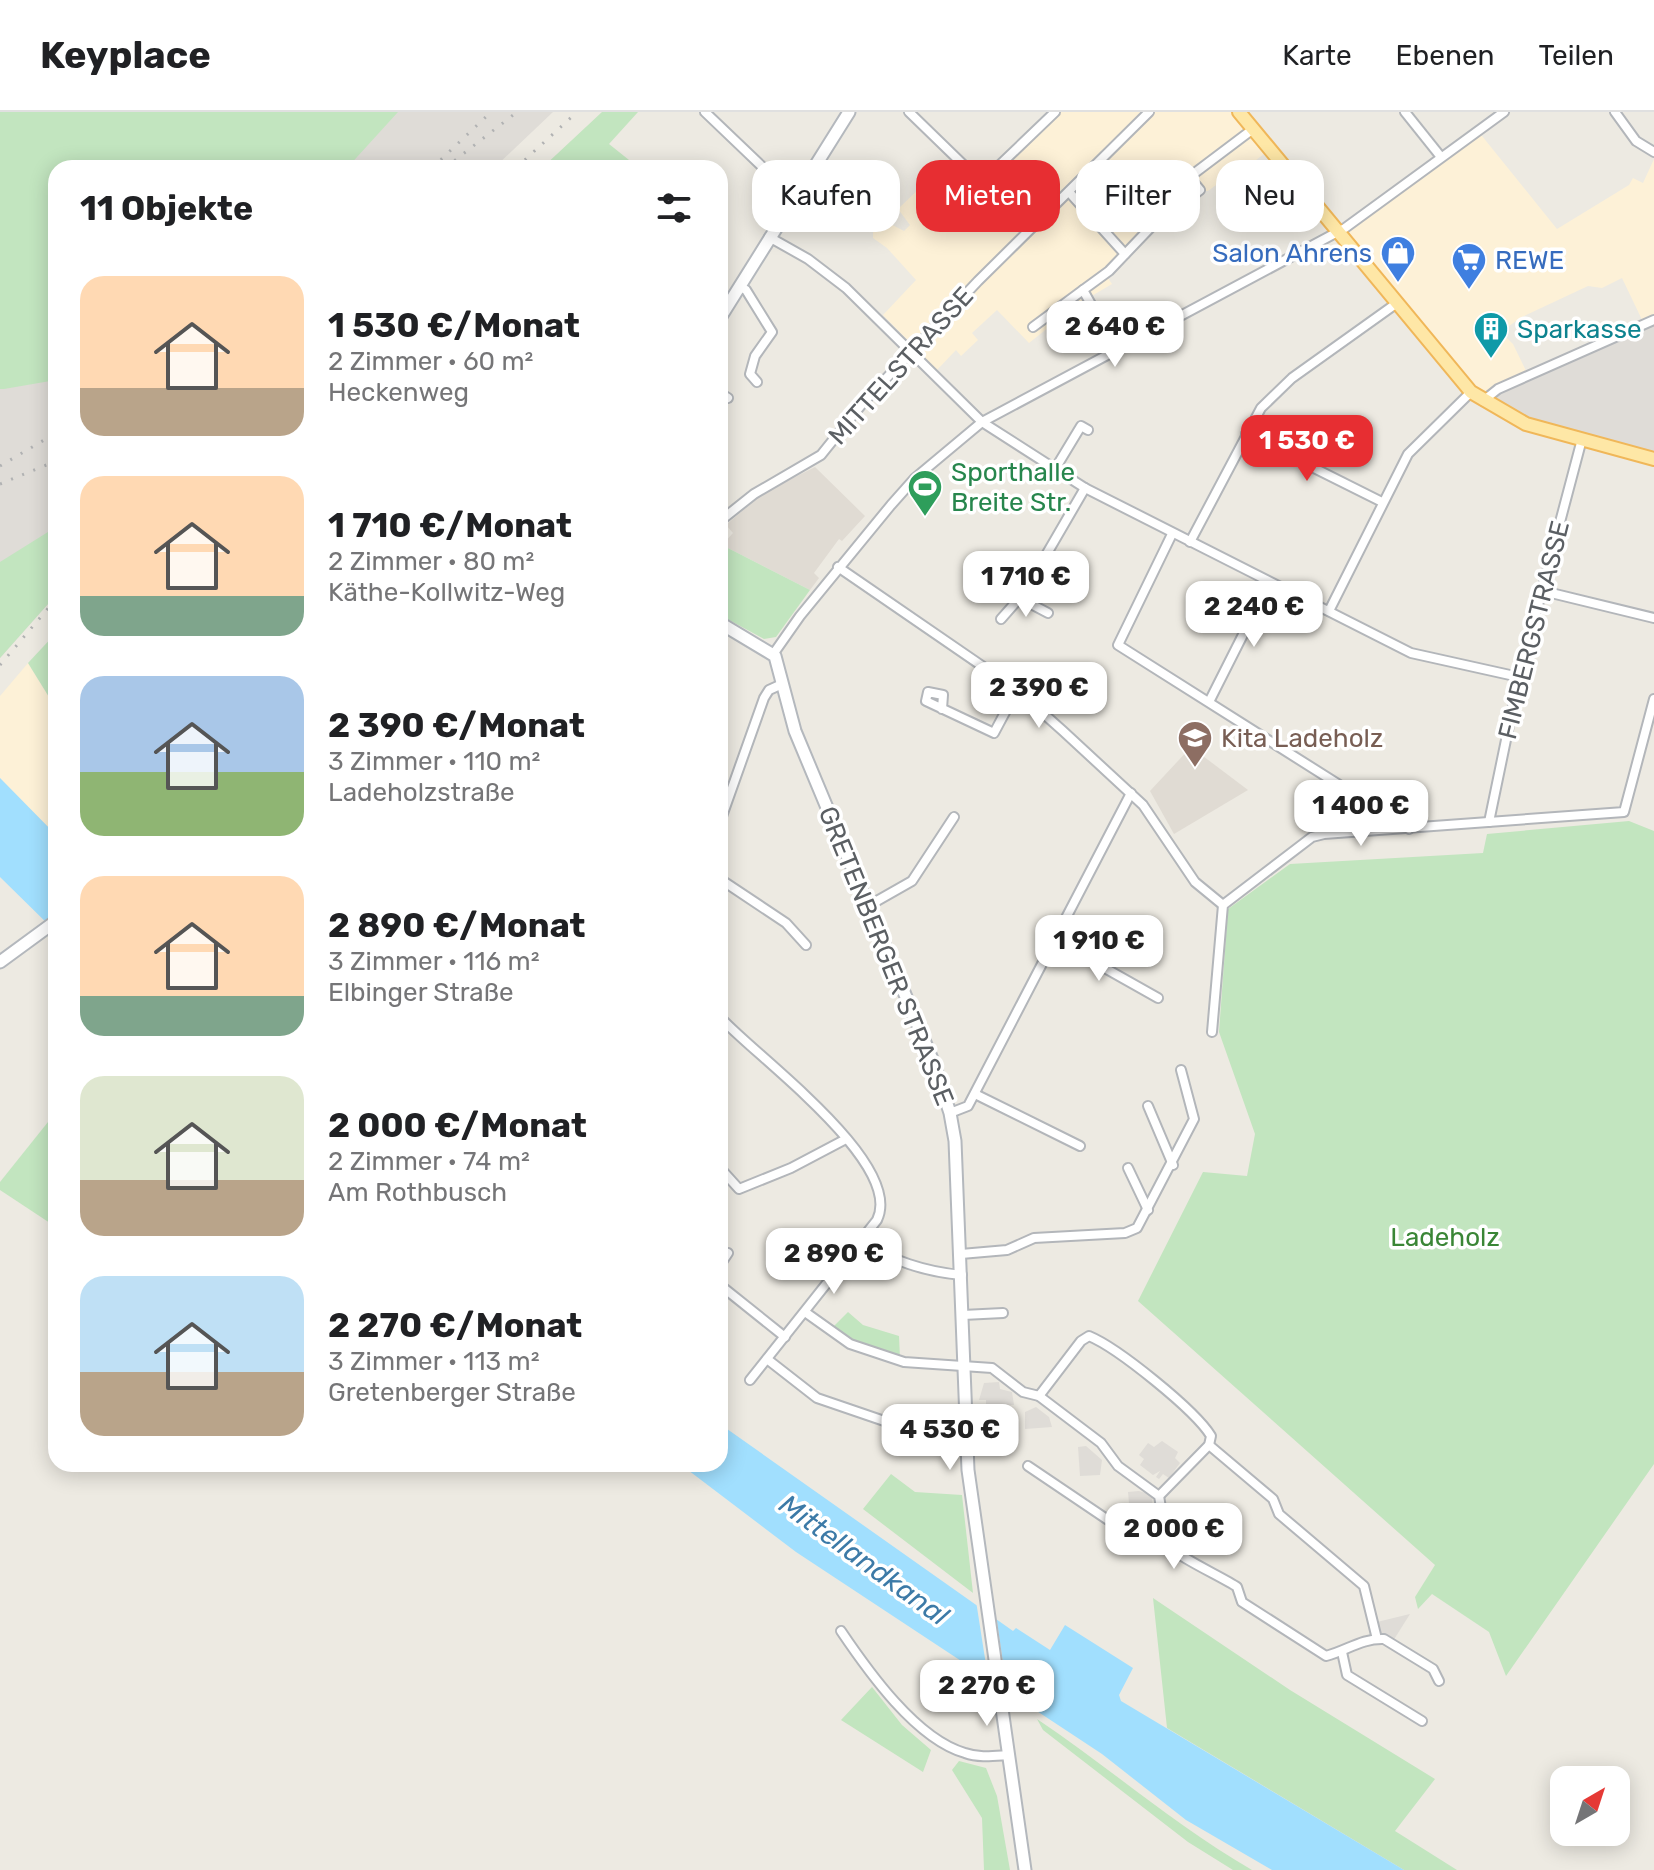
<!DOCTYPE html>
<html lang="de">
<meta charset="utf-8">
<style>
body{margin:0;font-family:Rubik,sans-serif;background:#f6f6f6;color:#202124;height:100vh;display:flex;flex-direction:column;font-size:30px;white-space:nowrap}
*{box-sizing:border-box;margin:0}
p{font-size:26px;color:#757577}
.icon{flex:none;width:44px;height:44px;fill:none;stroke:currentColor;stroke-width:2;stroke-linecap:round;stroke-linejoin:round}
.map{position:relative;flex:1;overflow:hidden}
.panel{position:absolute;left:48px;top:48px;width:680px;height:1312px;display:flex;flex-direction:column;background:#fff;border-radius:24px;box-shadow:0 4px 20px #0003}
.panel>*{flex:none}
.top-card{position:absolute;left:752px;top:48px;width:760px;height:72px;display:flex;gap:16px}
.needle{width:52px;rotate:39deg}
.fabs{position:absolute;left:1550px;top:1654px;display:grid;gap:16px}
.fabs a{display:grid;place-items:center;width:80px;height:80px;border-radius:16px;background:#fff;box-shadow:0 4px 20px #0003;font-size:40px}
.price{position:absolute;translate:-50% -68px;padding:0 18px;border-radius:16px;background:#fff;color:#222;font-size:26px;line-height:52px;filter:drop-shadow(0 2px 4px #0008)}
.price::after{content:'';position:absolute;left:50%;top:48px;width:24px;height:18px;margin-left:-12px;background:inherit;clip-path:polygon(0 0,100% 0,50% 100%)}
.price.active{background:#e72e32;color:#fff}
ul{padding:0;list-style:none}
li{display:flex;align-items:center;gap:24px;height:200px;padding:0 32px}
li span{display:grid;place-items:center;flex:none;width:224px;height:160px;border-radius:24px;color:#555}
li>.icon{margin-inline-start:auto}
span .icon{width:96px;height:96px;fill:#fffc;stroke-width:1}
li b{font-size:34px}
h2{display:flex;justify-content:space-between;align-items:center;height:96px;padding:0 32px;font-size:34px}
.tag{padding:0 28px;border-radius:24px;background:#fff;box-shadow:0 4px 20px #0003;font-size:28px;line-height:72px}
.tag.active{background:#e72e32;color:#fff}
header{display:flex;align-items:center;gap:48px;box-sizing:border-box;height:112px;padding:0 40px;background:#fff;border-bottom:2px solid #e0e0e0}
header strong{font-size:38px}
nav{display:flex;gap:44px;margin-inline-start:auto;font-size:28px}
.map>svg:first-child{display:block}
</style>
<header>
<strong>Keyplace</strong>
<nav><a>Karte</a><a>Ebenen</a><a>Teilen</a></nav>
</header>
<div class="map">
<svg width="1654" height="1758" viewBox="0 0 1654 1758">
<rect width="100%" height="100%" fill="#edeae2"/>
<g fill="#fdf1d7">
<path d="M1055 0H1239L1269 38 1233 66 1224 67 1208 79H1199L1150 117 1105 162 1112 172 1078 192 1029 231 997 198 972 221 978 228 961 244 956 238 937 258 883 203 916 168 887 136 873 126V117L883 108 904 119 910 113 898 97 954 43 979 67Z"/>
<path d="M1478 19 1557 117 1629 73 1633 66 1643 71 1654 47V208L1644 212 1622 166 1602 176 1588 174 1520 206 1501 220 1513 232 1528 263 1483 289 1337 121Z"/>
<path d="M28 551 49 585 56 589V723L0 666V584Z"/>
</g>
<g fill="#dfdcd7">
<path d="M0 0H553L494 56H56V483L0 546Z"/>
<path d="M1654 208V347L1531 314 1483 289 1498 277Z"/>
<path d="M999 1270 1000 1277 1012 1280 1014 1293 986 1294V1288H979L984 1271Z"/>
<path d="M1036 1295 1049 1305 1052 1315 1025 1317V1300Z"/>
<path d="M1162 1329 1178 1340 1175 1346 1180 1351 1169 1366 1163 1362 1159 1367 1156 1365 1160 1359 1153 1363 1140 1353 1144 1347 1139 1343 1148 1331 1154 1335Z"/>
<path d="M1086 1334 1102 1348 1100 1363 1080 1364 1078 1335Z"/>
<path d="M1139 1379 1152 1383 1153 1403H1130L1128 1380Z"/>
<path d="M1410 1502 1393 1529 1379 1520 1377 1510Z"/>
</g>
<g fill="#e0dbd3">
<path d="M815 355 865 404 842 429 839 427 814 461 819 466 810 478 722 433 733 421 726 413 763 381Z"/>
<path d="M1191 635 1248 678 1174 722 1150 679Z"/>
</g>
<g fill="#c2e5bf">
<path d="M0 0H398L347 56H56V268L4 277H0Z"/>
<path d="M602 0H638L609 32 639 56H542Z"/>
<path d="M847 75 867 90 854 108 833 92Z"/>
<path d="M56 415V483L0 546V450Z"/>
<path d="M722 433 810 478 776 525 764 527 720 503Z"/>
<path d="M56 521V578L49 585 28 551Z"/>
<path d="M1629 709 1654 719V1352L1506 1564 1489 1520 1432 1482 1418 1497 1415 1485 1435 1453 1138 1189 1203 1060 1247 1064 1255 1022 1219 920 1228 797 1290 752 1483 741 1487 722Z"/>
<path d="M56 1000V1115L0 1078V1070Z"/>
<path d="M848 1200 863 1213 899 1224 900 1246 850 1229 832 1216Z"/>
<path d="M891 1362 915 1380 962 1383 973 1481 863 1397Z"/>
<path d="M1153 1486 1290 1578 1435 1667 1395 1719 1457 1758H1404L1167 1616Z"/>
<path d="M872 1575 902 1613 931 1638 923 1660 841 1608Z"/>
<path d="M1037 1607C1110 1656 1176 1714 1252 1758H1233L1188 1730 1043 1618Z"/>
<path d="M959 1649 986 1656 997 1684 1010 1758H984L982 1706 952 1658Z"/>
</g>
<g fill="#a1dffe">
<path d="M0 666 56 723V732L50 738 56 744V820L0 765Z"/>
<path d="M720 1312 1013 1519 1016 1516 1050 1538 1065 1513 1133 1556 1119 1583 1121 1589 1404 1758H1272L1186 1708 1102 1642 796 1440 680 1352H720Z"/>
</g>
<path fill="#edeae2" d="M976 1489 996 1503 1008 1585 989 1572Z"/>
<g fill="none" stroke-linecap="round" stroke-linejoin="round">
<defs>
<g id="street">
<path d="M705 0 794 85"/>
<path d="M909 0 976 65 984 68 1055 0"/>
<path d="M1405 0 1441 45"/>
<path d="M1615 0 1636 29 1654 40"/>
<path d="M1069 80 1125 142"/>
<path d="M769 125 808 147 846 176 982 310 1085 376 1411 541 1519 565"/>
<path d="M739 174 746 178 772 220 755 244 750 262 757 270"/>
<path d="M1033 215 1083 178"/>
<path d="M1116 237 1083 178 1109 159 1151 115 1200 78 1191 67 1192 63 1253 17"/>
<path d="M720 281 728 286"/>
<path d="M1483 289 1498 277 1654 208"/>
<path d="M1246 322 1382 390"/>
<path d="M1055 357 1081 314 1088 318"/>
<path d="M720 409 754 382 821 343 862 292 978 169 1149 0"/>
<path d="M1172 422 1118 533 1409 717"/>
<path d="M1190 430 1261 296 1292 266 1397 191"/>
<path d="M838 455 1017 578 1063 619 1143 693 1195 770 1223 793"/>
<path d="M1543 479 1654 506"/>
<path d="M1329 499 1408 342 1471 280"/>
<path d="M1048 501 1029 491 1024 481 1085 376"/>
<path d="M1001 507 1024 481"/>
<path d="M774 541 800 504 891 393 915 366 982 310 1345 116 1504 0"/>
<path d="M1210 588 1269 471"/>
<path d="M942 597 943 583 928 580 926 589 994 621 1017 578"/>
<path d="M720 710 764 586 769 578 780 573"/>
<path d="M1489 710 1519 565 1582 327"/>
<path d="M720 767 786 811 806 833"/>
<path d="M868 794 912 769 954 705"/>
<path d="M1055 828 1158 886"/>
<path d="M720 905C754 943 905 1051 877 1108L750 1268"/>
<path d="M1212 920 1223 793 1312 725 1324 722 1624 700 1654 587"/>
<path d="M975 982 1080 1034"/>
<path d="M1148 994 1173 1053"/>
<path d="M950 1001 968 994 1131 681"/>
<path d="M720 1056 739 1077 791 1056 846 1027"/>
<path d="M1128 1056 1148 1098"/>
<path d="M859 1130C893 1148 924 1160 962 1163"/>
<path d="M961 1142 1007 1138 1034 1126 1125 1121 1137 1116 1194 1007 1181 958"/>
<path d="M720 1153 728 1141"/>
<path d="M720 1173 785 1225"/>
<path d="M805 1200 850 1232 904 1250 992 1256 1023 1280 1039 1284 1101 1331 1118 1354 1159 1384C1162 1400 1164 1421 1171 1435 1176 1444 1224 1466 1237 1475L1242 1490 1326 1544C1346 1539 1362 1526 1384 1527L1433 1557 1439 1569"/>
<path d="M963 1203 1003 1201"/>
<path d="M767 1247 817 1286 896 1313H965"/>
<path d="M1039 1284 1081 1229 1089 1224C1118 1236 1195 1298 1211 1324L1209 1333 1159 1384"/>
<path d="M1209 1333 1273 1387 1279 1402 1364 1474 1377 1527"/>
<path d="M1028 1354 1108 1408 1163 1404"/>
<path d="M841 1519C868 1559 916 1627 965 1641 979 1646 993 1644 1008 1643"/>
<path d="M1342 1540 1347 1563 1422 1609"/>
</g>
<g id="secondary">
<path d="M720 206 849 0"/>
<path d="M720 511 775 544 795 619 934 952 950 1001 955 1029 968 1358 1025 1758"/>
<path d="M0 850 56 809"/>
</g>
<path id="primary" d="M1239 0 1471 280 1526 312 1654 347"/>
</defs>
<use href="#street" stroke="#b3b6ba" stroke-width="12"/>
<use href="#secondary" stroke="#b4b8bd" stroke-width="15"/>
<use href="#primary" stroke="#f0b759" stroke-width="16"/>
<use href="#street" stroke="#fff" stroke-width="8"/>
<use href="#secondary" stroke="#fff" stroke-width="11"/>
<use href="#primary" stroke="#fee7a6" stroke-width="12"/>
<g stroke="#b1b2b3" stroke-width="3" stroke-dasharray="2 10" stroke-linecap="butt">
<path d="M432 56 491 0"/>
<path d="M445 56 517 0"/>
<path d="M516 56 577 0"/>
<path d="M0 354 56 321"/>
<path d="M0 372 56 349"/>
<path d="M0 553 56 487"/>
</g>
</g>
<defs>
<symbol id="shop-pin" viewBox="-11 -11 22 30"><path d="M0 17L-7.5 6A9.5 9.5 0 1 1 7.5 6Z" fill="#3f7fe0" stroke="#fff"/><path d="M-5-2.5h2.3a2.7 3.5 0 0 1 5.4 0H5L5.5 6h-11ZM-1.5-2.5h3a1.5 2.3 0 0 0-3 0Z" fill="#fff"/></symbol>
<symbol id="supermarket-pin" viewBox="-11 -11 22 30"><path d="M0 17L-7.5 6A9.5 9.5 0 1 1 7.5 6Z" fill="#3f7fe0" stroke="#fff"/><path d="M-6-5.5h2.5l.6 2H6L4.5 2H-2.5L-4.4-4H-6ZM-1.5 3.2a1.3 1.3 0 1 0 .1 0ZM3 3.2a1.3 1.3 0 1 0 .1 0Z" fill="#fff"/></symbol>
<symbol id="building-pin" viewBox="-11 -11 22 30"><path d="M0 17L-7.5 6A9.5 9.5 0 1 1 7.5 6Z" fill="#0f9aa8" stroke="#fff"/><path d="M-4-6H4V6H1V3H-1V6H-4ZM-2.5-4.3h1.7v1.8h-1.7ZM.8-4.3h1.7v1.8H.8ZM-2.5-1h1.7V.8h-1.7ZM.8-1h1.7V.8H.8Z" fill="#fff"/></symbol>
<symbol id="stadium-pin" viewBox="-11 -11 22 30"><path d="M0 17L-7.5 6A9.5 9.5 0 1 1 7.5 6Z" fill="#2e9e5b" stroke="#fff"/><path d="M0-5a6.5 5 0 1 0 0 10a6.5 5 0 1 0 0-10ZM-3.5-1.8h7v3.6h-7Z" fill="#fff"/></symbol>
<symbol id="school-pin" viewBox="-11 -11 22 30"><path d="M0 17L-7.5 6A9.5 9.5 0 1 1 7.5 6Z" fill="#8d6e63" stroke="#fff"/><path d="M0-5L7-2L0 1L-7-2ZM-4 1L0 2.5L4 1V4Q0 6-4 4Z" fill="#fff"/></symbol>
</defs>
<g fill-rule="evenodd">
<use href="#shop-pin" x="1378" y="121" width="40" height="54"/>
<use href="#supermarket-pin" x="1449" y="128" width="40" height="54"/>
<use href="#building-pin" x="1471" y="197" width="40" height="54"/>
<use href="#stadium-pin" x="905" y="355" width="40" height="54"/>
<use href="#school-pin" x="1175" y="606" width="40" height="54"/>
</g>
<g text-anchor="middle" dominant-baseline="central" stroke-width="7" stroke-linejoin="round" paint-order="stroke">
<g font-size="26" fill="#366cbe" stroke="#fff" text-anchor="end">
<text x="1372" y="141">Salon Ahrens</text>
<text x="1495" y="148" text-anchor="start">REWE</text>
</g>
<g font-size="26" fill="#0d838f" stroke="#fff" text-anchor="start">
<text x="1517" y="217">Sparkasse</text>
</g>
<g font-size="26" fill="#5b5f63" stroke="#fff">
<text transform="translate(901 254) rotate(-48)">MITTELSTRASSE</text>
<text transform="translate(1534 518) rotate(-76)">FIMBERGSTRASSE</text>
<text transform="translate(886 844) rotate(68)">GRETENBERGER STRASSE</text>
</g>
<g font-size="26" fill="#27864d" stroke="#fff" text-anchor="start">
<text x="951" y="360">Sporthalle<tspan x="951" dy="30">Breite Str.</tspan></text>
</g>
<g font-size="26" fill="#785e54" stroke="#fff" text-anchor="start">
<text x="1221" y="626">Kita Ladeholz</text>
</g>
<g font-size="26" fill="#3a8636" stroke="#fff">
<text x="1445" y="1125">Ladeholz</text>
</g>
<g font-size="28" font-style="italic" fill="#3c7aa7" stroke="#fff">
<text transform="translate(864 1448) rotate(36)">Mittellandkanal</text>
</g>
</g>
</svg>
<div class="fabs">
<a><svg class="needle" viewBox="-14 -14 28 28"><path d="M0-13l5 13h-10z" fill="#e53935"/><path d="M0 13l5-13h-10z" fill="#757577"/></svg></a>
</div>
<b class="price" style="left:1115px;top:257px">2 640 €</b>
<b class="price active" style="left:1307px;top:371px">1 530 €</b>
<b class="price" style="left:1026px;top:507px">1 710 €</b>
<b class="price" style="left:1254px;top:537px">2 240 €</b>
<b class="price" style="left:1039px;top:618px">2 390 €</b>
<b class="price" style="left:1361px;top:736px">1 400 €</b>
<b class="price" style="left:1099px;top:871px">1 910 €</b>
<b class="price" style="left:834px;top:1184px">2 890 €</b>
<b class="price" style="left:950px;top:1360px">4 530 €</b>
<b class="price" style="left:1174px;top:1459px">2 000 €</b>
<b class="price" style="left:987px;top:1616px">2 270 €</b>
<div class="top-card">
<a class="tag">Kaufen</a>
<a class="tag active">Mieten</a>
<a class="tag">Filter</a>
<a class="tag">Neu</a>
</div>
<section class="panel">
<h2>11 Objekte<svg class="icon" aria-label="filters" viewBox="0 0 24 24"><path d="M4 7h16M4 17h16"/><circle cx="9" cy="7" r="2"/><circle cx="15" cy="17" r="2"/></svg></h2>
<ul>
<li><span style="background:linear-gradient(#ffd9b3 70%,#b9a48a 0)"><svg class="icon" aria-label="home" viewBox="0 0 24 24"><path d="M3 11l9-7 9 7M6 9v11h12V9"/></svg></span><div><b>1 530 €/Monat</b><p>2 Zimmer · 60 m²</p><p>Heckenweg</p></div></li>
<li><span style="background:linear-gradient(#ffd9b3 75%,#7fa58c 0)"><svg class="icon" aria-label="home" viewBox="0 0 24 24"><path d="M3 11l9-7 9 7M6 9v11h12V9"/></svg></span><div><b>1 710 €/Monat</b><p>2 Zimmer · 80 m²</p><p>Käthe-Kollwitz-Weg</p></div></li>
<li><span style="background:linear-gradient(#a9c7e8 60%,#8fb573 0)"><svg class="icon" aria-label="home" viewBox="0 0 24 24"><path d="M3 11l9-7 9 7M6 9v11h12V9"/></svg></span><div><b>2 390 €/Monat</b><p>3 Zimmer · 110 m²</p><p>Ladeholzstraße</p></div></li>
<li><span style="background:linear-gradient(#ffd9b3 75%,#7fa58c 0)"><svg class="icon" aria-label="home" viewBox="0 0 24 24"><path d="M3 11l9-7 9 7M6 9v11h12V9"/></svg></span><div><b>2 890 €/Monat</b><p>3 Zimmer · 116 m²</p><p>Elbinger Straße</p></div></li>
<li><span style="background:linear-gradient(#dfe7d0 65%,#b9a48a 0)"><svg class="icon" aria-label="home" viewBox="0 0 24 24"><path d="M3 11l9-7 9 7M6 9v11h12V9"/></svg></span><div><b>2 000 €/Monat</b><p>2 Zimmer · 74 m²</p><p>Am Rothbusch</p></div></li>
<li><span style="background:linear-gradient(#bfe0f5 60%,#b9a48a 0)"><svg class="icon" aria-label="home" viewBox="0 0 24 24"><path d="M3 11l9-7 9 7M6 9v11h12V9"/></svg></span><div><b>2 270 €/Monat</b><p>3 Zimmer · 113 m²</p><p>Gretenberger Straße</p></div></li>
</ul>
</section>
</div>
